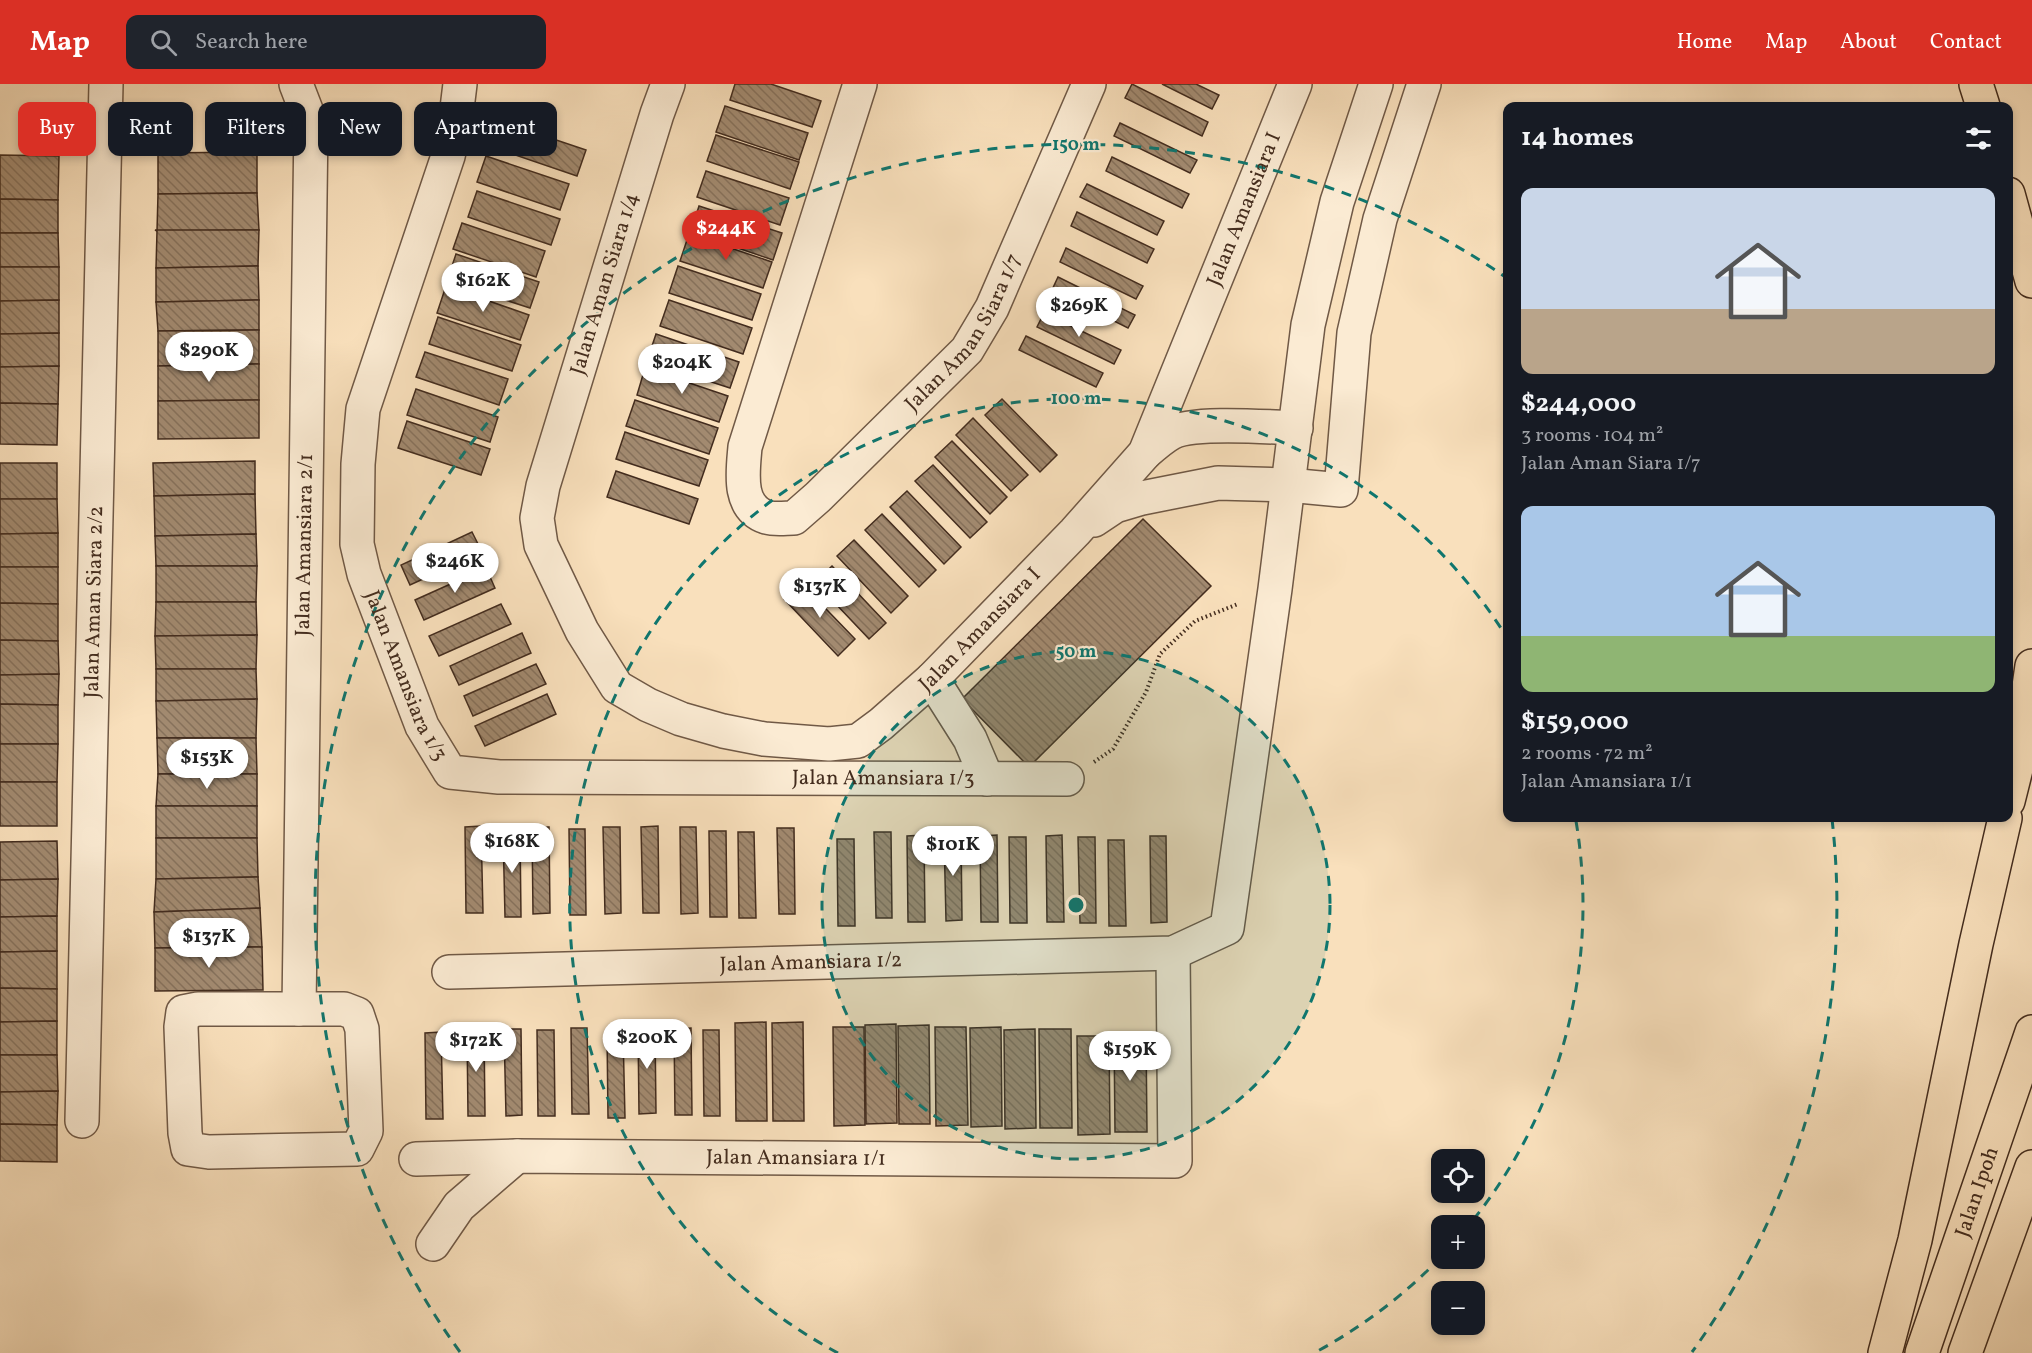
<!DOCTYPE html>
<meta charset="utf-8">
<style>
body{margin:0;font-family:Vollkorn,serif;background:#20242c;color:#f1f3f6;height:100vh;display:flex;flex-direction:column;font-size:22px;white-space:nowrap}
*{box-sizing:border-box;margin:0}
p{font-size:20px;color:#9ea1a6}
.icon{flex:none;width:33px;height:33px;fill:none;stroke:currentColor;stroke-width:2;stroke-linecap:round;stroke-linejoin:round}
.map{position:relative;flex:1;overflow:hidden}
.sheet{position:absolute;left:1503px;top:18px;width:510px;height:720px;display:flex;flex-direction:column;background:#171b24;border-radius:12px;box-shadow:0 3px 9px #0003}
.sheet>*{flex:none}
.top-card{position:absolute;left:18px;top:18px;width:570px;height:54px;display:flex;gap:12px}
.fabs{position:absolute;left:1431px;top:1065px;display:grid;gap:12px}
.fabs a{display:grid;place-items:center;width:54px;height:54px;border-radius:12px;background:#171b24;box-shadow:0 3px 9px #0003;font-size:30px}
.price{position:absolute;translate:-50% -51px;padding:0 14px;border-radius:21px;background:#fff;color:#222;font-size:20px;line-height:39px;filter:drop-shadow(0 2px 3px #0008)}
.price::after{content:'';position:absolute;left:50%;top:36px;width:18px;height:14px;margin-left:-9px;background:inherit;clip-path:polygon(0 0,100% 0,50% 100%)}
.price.active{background:#d93025;color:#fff}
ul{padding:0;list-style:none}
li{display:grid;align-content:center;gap:12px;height:318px;padding:0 18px}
li span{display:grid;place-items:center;height:186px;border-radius:12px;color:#555}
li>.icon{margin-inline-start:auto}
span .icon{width:108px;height:108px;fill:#fffc;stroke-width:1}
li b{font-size:26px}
h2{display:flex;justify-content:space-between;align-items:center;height:72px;padding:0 18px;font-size:26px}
.tag{padding:0 21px;border-radius:12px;background:#171b24;box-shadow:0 3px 9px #0003;font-size:21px;line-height:54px}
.tag.active{background:#d93025;color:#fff}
header{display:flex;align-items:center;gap:36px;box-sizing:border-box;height:84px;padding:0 30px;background:#d93025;color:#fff}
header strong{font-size:28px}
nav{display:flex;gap:33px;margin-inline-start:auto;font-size:21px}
.search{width:420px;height:54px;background:#20242c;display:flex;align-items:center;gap:15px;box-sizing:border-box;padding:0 21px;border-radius:12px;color:#9ea1a6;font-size:22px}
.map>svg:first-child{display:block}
</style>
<header>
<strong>Map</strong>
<div class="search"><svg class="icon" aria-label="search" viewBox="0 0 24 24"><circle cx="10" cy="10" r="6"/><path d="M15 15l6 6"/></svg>Search here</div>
<nav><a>Home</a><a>Map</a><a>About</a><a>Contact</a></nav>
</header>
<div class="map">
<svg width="2032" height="1269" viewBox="0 0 2032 1269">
<defs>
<pattern id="building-back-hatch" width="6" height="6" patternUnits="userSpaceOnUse" patternTransform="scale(1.5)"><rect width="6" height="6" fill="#a28a70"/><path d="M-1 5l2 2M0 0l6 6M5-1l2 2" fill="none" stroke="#86715b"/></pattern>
</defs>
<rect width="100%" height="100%" fill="#f9e0bc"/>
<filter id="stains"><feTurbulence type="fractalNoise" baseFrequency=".00333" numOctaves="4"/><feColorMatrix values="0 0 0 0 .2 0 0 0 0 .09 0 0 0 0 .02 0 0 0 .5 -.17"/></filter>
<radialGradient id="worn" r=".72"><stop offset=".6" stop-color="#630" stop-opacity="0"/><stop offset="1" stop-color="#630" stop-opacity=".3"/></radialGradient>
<g fill="url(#building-back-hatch)" stroke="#432c1e" stroke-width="1.5">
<path d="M735 0H771L821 17 812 43 730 16Z"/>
<path d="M1132 0 1208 38 1202 52 1125 14Z"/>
<path d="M1162 0H1196L1219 11 1212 25Z"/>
<path d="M725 22 808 49 799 76 716 48Z"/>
<path d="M503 38 586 66 577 92 495 64Z"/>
<path d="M1120 39 1197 76 1190 89 1114 52Z"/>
<path d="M716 51 799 78 790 105 707 77Z"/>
<path d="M257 68V109L158 110V69Z"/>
<path d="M0 71 59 72 58 116 0 115Z"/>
<path d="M486 72 569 100 560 126 477 98Z"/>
<path d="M1112 73 1189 110 1182 124 1106 87Z"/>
<path d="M706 87 789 114 780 141 697 113Z"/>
<path d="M1087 100 1164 137 1157 151 1080 113Z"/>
<path d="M477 107 560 135 551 161 468 133Z"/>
<path d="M257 109 259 146 157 147 158 110Z"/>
<path d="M0 115 58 116V149H0Z"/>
<path d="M699 122 782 149 773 176 691 148Z"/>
<path d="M1077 128 1154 165 1147 179 1071 142Z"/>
<path d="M462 139 545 167 536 193 453 165Z"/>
<path d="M155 146H259L258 182 156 184 157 147Z"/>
<path d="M0 149H58L59 183H0Z"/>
<path d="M689 150 772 178 763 204 680 177Z"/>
<path d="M1066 164 1143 202 1136 215 1060 178Z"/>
<path d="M456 170 539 198 530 224 447 197Z"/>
<path d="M258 182 259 216 156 218V184Z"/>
<path d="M678 182 761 210 752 236 669 209Z"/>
<path d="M0 183H59V216L0 217Z"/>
<path d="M1058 193 1135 231 1128 244 1052 206Z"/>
<path d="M446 202 529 231 520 256 437 229Z"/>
<path d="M59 216V249L0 250V217Z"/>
<path d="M259 216V246L158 247 156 218Z"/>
<path d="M669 216 752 244 743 270 660 242Z"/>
<path d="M1044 229 1121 266 1114 280 1037 243Z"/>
<path d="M438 233 521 261 512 287 429 260Z"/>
<path d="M259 246V280L158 282V247Z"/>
<path d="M59 249V282L0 283V250Z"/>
<path d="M656 250 739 278 730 304 647 277Z"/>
<path d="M1026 252 1103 289 1096 303 1019 266Z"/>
<path d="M425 268 508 295 499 321 416 293Z"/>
<path d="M259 280V316L158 317V282Z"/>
<path d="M59 282 58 320 0 319V283Z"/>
<path d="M645 284 728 312 719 338 637 311Z"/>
<path d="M416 305 498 333 490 358 407 331Z"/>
<path d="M1002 315 1057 371 1040 388 985 331Z"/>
<path d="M259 316V354L158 355V317Z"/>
<path d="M635 316 718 344 709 370 626 342Z"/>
<path d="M0 319 58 320 57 361 0 360Z"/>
<path d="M973 334 1028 391 1011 407 956 351Z"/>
<path d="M407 337 490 365 481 391 398 364Z"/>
<path d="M625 348 708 376 699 402 616 375Z"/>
<path d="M952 357 1007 413 990 430 935 373Z"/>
<path d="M255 377V410L154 412 153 379Z"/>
<rect x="0" y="379" width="57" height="36"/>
<path d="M933 381 987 438 970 454 915 397Z"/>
<path d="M616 387 698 415 689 440 607 413Z"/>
<path d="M907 407 961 463 944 480 890 423Z"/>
<path d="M255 410 256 450 155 452 154 412Z"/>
<path d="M0 415H57L58 449 0 450Z"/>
<path d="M882 430 936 486 919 503 865 446Z"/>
<path d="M1143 435 1211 502 1029 683 962 615Z"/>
<path d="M472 448 482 468 410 501 401 481Z"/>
<path d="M58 449V483H0V450Z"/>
<path d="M256 450 257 482H156L155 452Z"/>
<path d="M854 456 908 512 891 529 837 472Z"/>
<path d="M156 482H257L256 518H156Z"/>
<path d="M832 482 886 539 869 555 815 498Z"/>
<path d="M0 483H58V520L0 519Z"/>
<path d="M486 484 495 504 424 536 415 516Z"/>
<path d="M801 499 855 555 838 572 784 515Z"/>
<path d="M156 518H256L257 551 155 552Z"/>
<path d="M0 519 58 520V557L0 556Z"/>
<path d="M501 520 511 540 439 572 429 552Z"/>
<path d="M522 549 531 569 459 601 450 582Z"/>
<path d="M257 551 256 585H156L155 552Z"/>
<path d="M0 556 58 557 59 590 0 591Z"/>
<path d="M536 580 546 600 473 632 464 612Z"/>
<path d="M156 585H256L257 615 156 617Z"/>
<path d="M59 590 58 621 0 620V591Z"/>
<path d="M547 610 556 630 485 662 475 642Z"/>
<path d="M257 615 256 654H157L156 617Z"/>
<path d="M0 620 58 621V660H0Z"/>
<path d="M157 654H256L257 690H158Z"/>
<path d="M0 660H58L57 698H0Z"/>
<path d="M158 690H257V722H156Z"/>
<rect x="0" y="698" width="57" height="44"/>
<rect x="156" y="722" width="101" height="32"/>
<path d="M481 742 483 829H466L465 743Z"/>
<path d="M658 742 659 829H643L641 743Z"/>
<path d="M532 743H549L550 829 533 830Z"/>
<path d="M603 743H620L621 829 605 830Z"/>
<path d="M680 743H696L698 829 681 830Z"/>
<path d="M777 744H794L795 830H779Z"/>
<path d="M569 745H585L586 831H570Z"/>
<path d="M503 747H520L521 833H505Z"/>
<path d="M709 747H726L727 833H710Z"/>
<path d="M738 748H754L756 834H739Z"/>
<path d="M874 748H891L892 834H876Z"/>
<path d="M944 750H961L962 836 946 837Z"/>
<path d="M924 751 925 838H908L907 752Z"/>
<path d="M997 751 998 838H981L980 752Z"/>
<path d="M1062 751 1064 838H1047L1046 752Z"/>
<path d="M1150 752H1166L1167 838 1151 839Z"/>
<path d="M1009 753H1026L1027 839H1010Z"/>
<path d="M1078 753H1095L1096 839H1080Z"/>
<path d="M156 754H257L258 793 156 795Z"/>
<path d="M837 755H854L855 842H838Z"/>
<path d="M1108 756H1124L1126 842H1109Z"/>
<path d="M57 757 58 795 0 796V758Z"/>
<path d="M258 793 260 824 154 828 156 795Z"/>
<path d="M58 795 57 832 0 833V796Z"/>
<path d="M260 824 262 863 155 864 154 828Z"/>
<path d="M57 832V867L0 868V833Z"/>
<path d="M262 863 263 906 155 907V864Z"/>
<path d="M57 867V905L0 904V868Z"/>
<path d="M0 904 57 905V937L0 938Z"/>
<path d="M57 937V971H0V938Z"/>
<path d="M766 938 767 1037H736L735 939Z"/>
<path d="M803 938 804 1037H773L772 939Z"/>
<path d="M896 940 897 1039 866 1040 865 941Z"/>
<path d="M929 941 930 1040H899L898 942Z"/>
<path d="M638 943H655L656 1029 639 1030Z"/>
<path d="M833 943H864L865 1041 834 1042Z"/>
<path d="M935 943H966L968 1041 936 1042Z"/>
<path d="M1001 943 1002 1042 971 1043 970 944Z"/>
<path d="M571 944H587L589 1030H572Z"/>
<path d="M691 944 692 1031H675L674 945Z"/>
<path d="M504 945H521L522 1031 506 1032Z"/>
<path d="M1035 945 1036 1044 1005 1045 1004 946Z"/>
<path d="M1039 945H1071L1072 1044H1040Z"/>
<path d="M467 946H484L485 1032H468Z"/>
<path d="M537 946H554L555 1032H538Z"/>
<path d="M703 946H719L720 1032H704Z"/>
<path d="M441 948 443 1035H426L425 949Z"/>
<path d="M607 948H623L625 1034H608Z"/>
<path d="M1114 949H1146L1147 1048H1115Z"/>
<path d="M1077 952H1109L1110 1050 1078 1051Z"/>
<path d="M0 971H57L58 1007 0 1008Z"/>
<path d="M58 1007 57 1041 0 1040V1008Z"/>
<path d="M0 1040 57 1041V1078L0 1077Z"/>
</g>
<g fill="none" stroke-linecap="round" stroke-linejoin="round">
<defs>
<g id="minor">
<path d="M296 0 311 39 299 925"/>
<path id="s1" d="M460 0 455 41 448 72 363 325 358 380 357 460 364 490 422 642 450 688 499 693 1067 695"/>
<path id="s2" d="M668 0 657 30 543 402 537 434 541 461 582 547 617 603 648 621 681 635 723 647 764 655 829 660 858 657 881 640 932 595 1075 448 1145 369 1295 0"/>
<path id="s3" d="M860 0 745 363C743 387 737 423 766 433 774 436 786 434 794 434L818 413 967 266 992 224 1089 0"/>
<path d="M1145 369C1153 362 1162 354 1171 349 1193 337 1268 343 1296 344"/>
<path d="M1094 436 1115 422 1142 414 1218 399 1288 401 1341 406 1354 249 1380 135 1424 0"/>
<path d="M932 595 970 655 987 695"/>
<path id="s4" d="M449 888 1173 869 1227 844 1275 505 1308 241 1337 118 1376 0"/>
<path d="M198 925H344L357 930 362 945 366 1047 357 1065 209 1068 188 1065 185 1049 181 943 183 928Z"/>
<path id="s5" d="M82 1037 106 0"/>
<path id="s6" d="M416 1075 517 1072 1175 1077 1173 869"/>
<path d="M433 1160 459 1122 517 1072"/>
</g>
<g id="highway">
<path d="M1976 0 1983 22"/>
<path d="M2008 110 2032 197"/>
<path d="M2008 717 2018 677 2032 582"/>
<path d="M1885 1269 1915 1156 1976 860 2005 734"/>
<path id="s7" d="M1922 1269 2032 948"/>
<path d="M1965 1269 2032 1083"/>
</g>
</defs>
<use href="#minor" stroke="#705946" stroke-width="36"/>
<use href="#highway" stroke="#432c1e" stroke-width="36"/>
<path stroke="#432c1e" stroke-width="4" stroke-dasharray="1.5 3" stroke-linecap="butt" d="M1094 678 1113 665 1146 608 1160 570 1195 537 1238 520"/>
<use href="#minor" stroke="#fbebd3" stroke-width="33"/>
<use href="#highway" stroke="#f9e0bc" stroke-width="33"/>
</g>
<circle cx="1076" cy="821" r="254" fill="#0f766e" fill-opacity=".12"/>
<g fill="none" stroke="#0f766e" stroke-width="3" stroke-dasharray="10 8">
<circle cx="1076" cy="821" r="254"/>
<path d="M1441 1173A507 507 0 0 1 1314 1269M838 1269A507 507 0 1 1 1506 552M1576 737A507 507 0 0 1 1470 1140"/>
<path d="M460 1268A761 761 0 0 1 1507 194M1832 735A761 761 0 0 1 1692 1268"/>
</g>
<g text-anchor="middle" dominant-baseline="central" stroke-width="4.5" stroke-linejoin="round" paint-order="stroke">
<g font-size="21" fill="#432c1e" stroke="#fbebd3">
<text stroke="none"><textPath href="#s2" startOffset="1564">Jalan Amansiara I</textPath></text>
<text transform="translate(605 200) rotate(-73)">Jalan Aman Siara 1/4</text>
<text stroke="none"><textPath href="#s3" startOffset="742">Jalan Aman Siara 1/7</textPath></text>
<text transform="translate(305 461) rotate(-89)">Jalan Amansiara 2/1</text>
<text stroke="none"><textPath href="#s5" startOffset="519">Jalan Aman Siara 2/2</textPath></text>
<text stroke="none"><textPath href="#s2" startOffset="1059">Jalan Amansiara I</textPath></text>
<text stroke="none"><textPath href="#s1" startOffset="616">Jalan Amansiara 1/3</textPath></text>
<text stroke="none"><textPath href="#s1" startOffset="1156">Jalan Amansiara 1/3</textPath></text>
<text stroke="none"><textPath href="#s4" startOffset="362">Jalan Amansiara 1/2</textPath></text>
<text stroke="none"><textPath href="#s6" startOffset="380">Jalan Amansiara 1/1</textPath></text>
<text stroke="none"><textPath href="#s7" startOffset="170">Jalan Ipoh</textPath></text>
</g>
</g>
<circle cx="1076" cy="821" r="9" fill="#0f766e" stroke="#fbebd3" stroke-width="3"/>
<g font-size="18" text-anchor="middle" font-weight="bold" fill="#0f766e" stroke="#fbebd3" stroke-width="4.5" stroke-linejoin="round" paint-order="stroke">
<text x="1076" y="66">150 m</text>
<text x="1076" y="320">100 m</text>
<text x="1076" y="573">50 m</text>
</g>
<rect width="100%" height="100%" filter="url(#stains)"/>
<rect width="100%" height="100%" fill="url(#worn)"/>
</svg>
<div class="fabs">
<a><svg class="icon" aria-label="locate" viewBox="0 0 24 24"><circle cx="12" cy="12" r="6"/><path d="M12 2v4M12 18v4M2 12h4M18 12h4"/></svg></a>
<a>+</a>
<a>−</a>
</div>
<b class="price active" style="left:726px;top:177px">$244K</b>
<b class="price" style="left:483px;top:229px">$162K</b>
<b class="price" style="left:1079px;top:254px">$269K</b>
<b class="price" style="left:209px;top:299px">$290K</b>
<b class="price" style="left:682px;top:311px">$204K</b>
<b class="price" style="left:455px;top:510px">$246K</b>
<b class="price" style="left:820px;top:535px">$137K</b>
<b class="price" style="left:207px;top:706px">$153K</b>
<b class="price" style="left:512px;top:790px">$168K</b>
<b class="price" style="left:953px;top:793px">$101K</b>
<b class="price" style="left:209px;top:885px">$137K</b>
<b class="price" style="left:647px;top:986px">$200K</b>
<b class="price" style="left:476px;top:989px">$172K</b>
<b class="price" style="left:1130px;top:998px">$159K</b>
<div class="top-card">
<a class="tag active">Buy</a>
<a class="tag">Rent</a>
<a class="tag">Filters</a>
<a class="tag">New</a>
<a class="tag">Apartment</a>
</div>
<section class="sheet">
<h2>14 homes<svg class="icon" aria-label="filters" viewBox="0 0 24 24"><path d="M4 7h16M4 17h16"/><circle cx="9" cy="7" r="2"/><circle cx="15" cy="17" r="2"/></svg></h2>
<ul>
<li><span style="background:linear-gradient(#c9d6e8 65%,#b9a48a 0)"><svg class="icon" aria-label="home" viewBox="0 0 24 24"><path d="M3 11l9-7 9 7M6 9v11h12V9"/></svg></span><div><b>$244,000</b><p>3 rooms · 104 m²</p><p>Jalan Aman Siara 1/7</p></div></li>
<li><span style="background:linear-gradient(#a9c7e8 70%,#8fb573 0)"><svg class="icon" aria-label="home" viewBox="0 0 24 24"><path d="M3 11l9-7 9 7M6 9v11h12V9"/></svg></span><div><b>$159,000</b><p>2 rooms · 72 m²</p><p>Jalan Amansiara 1/1</p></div></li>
</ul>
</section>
</div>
